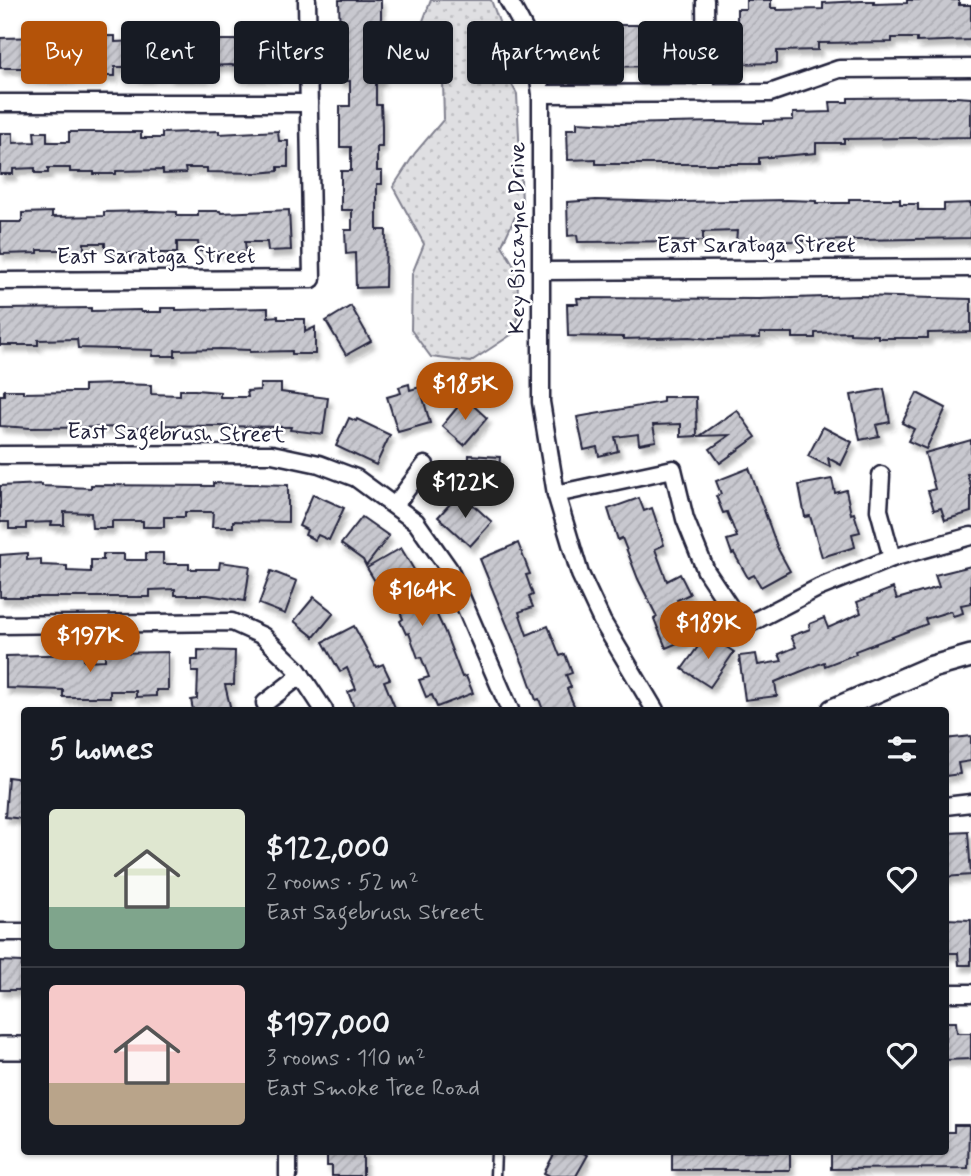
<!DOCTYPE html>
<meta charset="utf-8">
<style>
body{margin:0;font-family:Mynerve,sans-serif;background:#20242c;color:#f1f3f6;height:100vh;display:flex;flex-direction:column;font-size:26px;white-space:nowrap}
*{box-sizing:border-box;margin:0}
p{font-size:23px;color:#9ea1a6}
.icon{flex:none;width:38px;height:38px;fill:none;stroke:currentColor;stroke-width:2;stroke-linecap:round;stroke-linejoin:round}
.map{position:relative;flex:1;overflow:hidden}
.sheet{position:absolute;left:21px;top:707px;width:928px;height:448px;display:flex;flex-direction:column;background:#171b24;border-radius:7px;box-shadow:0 2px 5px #0004}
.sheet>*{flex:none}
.guide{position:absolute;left:21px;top:21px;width:929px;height:63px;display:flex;gap:14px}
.price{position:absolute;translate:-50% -60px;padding:0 16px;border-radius:24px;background:#b45309;color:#fff;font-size:23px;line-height:46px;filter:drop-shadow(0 2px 4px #0008)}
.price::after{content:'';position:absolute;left:50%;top:42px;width:21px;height:16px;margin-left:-10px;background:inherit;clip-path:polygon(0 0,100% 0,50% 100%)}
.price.selected{background:#222;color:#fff}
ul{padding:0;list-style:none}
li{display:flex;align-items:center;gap:21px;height:175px;padding:0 28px}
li+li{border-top:2px solid #363941}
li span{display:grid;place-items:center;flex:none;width:196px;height:140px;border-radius:7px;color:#555}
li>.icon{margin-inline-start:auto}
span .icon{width:84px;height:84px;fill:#fffc;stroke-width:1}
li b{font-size:30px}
h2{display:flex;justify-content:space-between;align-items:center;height:84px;padding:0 28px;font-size:30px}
.pill{padding:0 24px;border-radius:7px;background:#171b24;box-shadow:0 2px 5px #0004;font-size:24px;line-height:63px}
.pill.selected{background:#b45309;color:#fff}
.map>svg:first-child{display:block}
</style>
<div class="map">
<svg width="971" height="1176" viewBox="0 0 971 1176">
<defs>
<pattern id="green-dots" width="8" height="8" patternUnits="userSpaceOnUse" patternTransform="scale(1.75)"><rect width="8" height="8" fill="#dfdfe2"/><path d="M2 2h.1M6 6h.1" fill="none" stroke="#bfbfc3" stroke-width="1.8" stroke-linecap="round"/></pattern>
<pattern id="building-hatch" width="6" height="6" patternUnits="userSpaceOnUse" patternTransform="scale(1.75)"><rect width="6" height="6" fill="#c8c8cf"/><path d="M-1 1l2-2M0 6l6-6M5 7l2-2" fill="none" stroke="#acacb3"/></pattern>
<filter id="shadow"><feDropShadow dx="3.5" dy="6" stdDeviation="2" flood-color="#0004"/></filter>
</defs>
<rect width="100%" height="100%" fill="#fff"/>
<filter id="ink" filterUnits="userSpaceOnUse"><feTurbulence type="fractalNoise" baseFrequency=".0143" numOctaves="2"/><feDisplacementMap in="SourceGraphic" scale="14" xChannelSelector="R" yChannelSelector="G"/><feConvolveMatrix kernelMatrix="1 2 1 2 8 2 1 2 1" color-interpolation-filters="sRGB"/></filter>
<g filter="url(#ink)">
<path fill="url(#green-dots)" stroke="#80808e" stroke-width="2" d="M431 0H491L509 49 502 66 517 94 522 202 502 245 518 273 517 331 470 362 431 357 411 330 412 274 424 244 393 187 415 153 444 119 443 81 413 47Z"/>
<g fill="url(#building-hatch)" stroke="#22223b" stroke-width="2" filter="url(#shadow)">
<path d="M339 0H381V81H376V105H381L382 125V147H377V171H382V184H377V230H386L385 287 356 288 355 253 346 254 345 230H352V210H341V171H351V147H340V106H350V81H341Z"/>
<path d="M746 0H771V8H777V10L823 9V3L861 1H874V4L907 3V0H959V5H971V40L917 42V38H892V42L818 43V50L777 51V63L737 64V9H746Z"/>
<path d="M570 25H686V66L570 67Z"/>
<path d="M205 35V40H239V35H285L286 65 277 66V75L240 76V66L231 65 205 66V76H170V72L150 73V76H137V67H115V76H102V66H81V70H71V77H33V68H0V38L46 37V39L101 41V36H115V42L136 41V36H149V39Z"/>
<path d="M956 97 971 98V137L844 139V143H816V153L759 158V164H596V159L568 160 567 129H577V122L618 124 718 122 764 123V121L793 120V113L831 112 830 102H848V98Z"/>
<path d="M219 131V134L278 131 279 141H288V167H278V171L257 173 207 172V168H185L186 173 163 174V170L116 171V174H94V172H70V168H48V173H35V168L13 169V174H0V133H13V143L35 142 34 132H47V142H69V132H141V138H162V133Z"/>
<path d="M849 199H900V204H918V210H944V204L971 203V238L736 242 737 231 703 232V241L578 242 577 235 568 236 567 202 596 200 680 202 788 200 816 201V203H849Z"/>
<path d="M289 210 291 250 268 251 267 242H245L246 252 233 253 199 251 198 242H177V253H105V243H84V252L71 253V250H38V253L1 254 0 246V222H22V213L52 212V217L104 216V212L152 211 177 212V216H198V211H220L221 213Z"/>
<path d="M859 296 971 299V332L928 333V338H878V335L850 334V332L815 333V338H793V333H760V338L709 339 690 337 624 339V337L568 336 567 304H578L577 298 759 299Z"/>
<path d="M351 306 371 341 346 355 326 321Z"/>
<path d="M91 308V311L140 310 141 312H161V308H176V310L268 308V317L278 316V319H305V332L315 327V354H292V351L250 352V350L221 349 175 350V356H152L153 350 78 348 77 339 38 340V345H0V309Z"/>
<path d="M118 384 151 385V394L180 395V390H195L220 392V397H248L247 391 260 390V384H281V392L328 398 323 434 290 430 291 427 150 425V427L31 428 0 426V395H4V390H23V393L72 392H84V385Z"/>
<path d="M409 384 410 390 420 387 430 423 398 432 387 397 401 393 399 387Z"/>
<path d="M884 389 890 422 876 425 879 436 860 440 851 395Z"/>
<path d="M917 393 946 408 926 449 908 441 914 429 902 423Z"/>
<path d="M663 397H696L697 436 681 437V424L653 425 656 441 639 444 638 434 615 437 618 451 599 456 597 447 584 450 577 417 663 402Z"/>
<path d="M465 398 487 418 464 445 442 426Z"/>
<path d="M737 410 756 437 720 463 710 449 730 435 700 436Z"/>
<path d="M349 418 356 421 357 419 390 435 376 465 336 446Z"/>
<path d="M823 427 852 442 841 465 828 458 830 467 808 456Z"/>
<path d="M971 440V473L967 474 971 487V512L945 520 941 508 934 510 928 491 935 489 925 453Z"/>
<path d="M469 455 500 457 499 470H493V483L468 482Z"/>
<path d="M749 468 778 549 790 571 761 587 754 575 748 578 734 553 732 554 727 540 737 537 727 512 723 513 716 496 721 494 716 481Z"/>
<path d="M832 479 835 493 846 490 851 514 854 513 860 532 852 534 855 547 822 557 810 516 805 517 799 485Z"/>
<path d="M213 483 288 485V522L233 521V527H212L213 512H185V517H164V527H143V521H112V528H92L91 513 64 512V525H51L52 522 26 523V529H9V522H0V486L42 484V486L91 488V485L213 486Z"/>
<path d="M460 493 492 522 470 546 438 517Z"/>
<path d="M313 494 344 508 329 540 318 535 315 540 305 535 307 530 299 526Z"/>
<path d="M639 498 644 511 652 508 658 526 664 545 655 549 667 581 680 574 690 594 677 600 686 621 701 614 708 630 666 648 654 619 657 617 638 579 622 538 618 540 608 509Z"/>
<path d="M362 517 389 536 366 566 363 560 341 544Z"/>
<path d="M518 543 530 574 526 575 533 595 529 597 533 607 519 612 527 635 548 626 560 656 565 654 572 673 566 675 571 687 567 689 576 710H543L539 699 536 700 525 669 480 559Z"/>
<path d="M401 548 422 583 444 630 462 677 466 676 473 693 437 707 432 695 426 697 419 680 429 677 421 657 418 658 409 633 406 634 400 621 403 619 391 592 384 596 367 568Z"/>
<path d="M27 553V560L41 559V565L67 566V571L91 572V560H103V554H124V560H146V553H163V564H189V569H219L220 562 250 566 245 601 208 595H175V589L150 590V597H0V555Z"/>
<path d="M971 566V603L961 605 963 613 953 616 951 611 925 619 927 624 855 651 856 654 825 666 824 662 775 682 777 696 745 700 739 656 756 654 758 665 782 661 779 654 796 647 791 636 810 629 809 624 824 618 828 628 861 613 857 602 893 588 897 599 939 587 935 575Z"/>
<path d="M271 571 297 581 285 614 259 604Z"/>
<path d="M314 597 334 613 314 637 294 621Z"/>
<path d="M354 626 376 667 383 664 390 679 384 681 396 710H355L348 692 356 689 347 668 340 672 323 642Z"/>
<path d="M707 634 734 652 710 687 682 669Z"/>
<path d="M198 650 235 651 234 685H225L231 710H193L191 700 197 699 198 672H192V660H198Z"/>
<path d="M168 652V690H156V696L136 697V691H110V697H63V690L6 688V656L84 654V661L105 660V653Z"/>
<path d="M971 736V761L958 763 960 774 945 776V739Z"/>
<path d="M8 777 23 779 24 819 5 817Z"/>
<path d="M968 832 971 875 945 877V843H949V833Z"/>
<path d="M945 919 971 920V965H959L958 953H945Z"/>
<path d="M0 961 22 962V990H0Z"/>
<path d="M945 1022H956L957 1033H971V1059L945 1060Z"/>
<path d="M954 1125H969L968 1168 831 1169V1152H946V1132H954Z"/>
<path d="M327 1152H363V1176H332V1166H327Z"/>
<path d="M555 1152H581L588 1155 576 1176H550L544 1173Z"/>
<rect x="672" y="1152" width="118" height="18"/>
</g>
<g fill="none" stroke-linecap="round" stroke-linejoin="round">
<defs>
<path id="lane" d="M495 1176 496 1152"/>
<g id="street">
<path d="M508 0C530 37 536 51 541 94V402L556 494 580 574 602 621 655 710"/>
<path d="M705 0 706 94"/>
<path d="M541 94 770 93 839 69 971 68"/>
<path d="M0 103H309"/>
<path d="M542 271 971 268"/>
<path d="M0 281 312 279 307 0"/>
<path d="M0 455 272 454 319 464 356 478 416 522 449 569 510 710"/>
<path d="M881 475 879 510 892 558"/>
<path d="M556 494 673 469 685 519 706 571 743 627 818 588 892 558 971 536"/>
<path d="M395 505 425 465"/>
<path d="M0 625 232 622 263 636 297 669 324 710"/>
<path d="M265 703 301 675"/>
<path d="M945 806 971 803"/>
<path d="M0 932H24"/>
<path d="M945 993H971"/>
<path d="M288 1176V1152"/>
</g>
<g id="secondary">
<path d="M833 710 932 667 971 656"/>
<path d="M0 1048H24"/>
</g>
</defs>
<use href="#lane" stroke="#22223b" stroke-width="13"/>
<use href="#street" stroke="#22223b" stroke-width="21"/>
<use href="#secondary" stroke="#22223b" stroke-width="26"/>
<use href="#lane" stroke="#fff" stroke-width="8"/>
<use href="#street" stroke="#fff" stroke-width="16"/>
<use href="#secondary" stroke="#fff" stroke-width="21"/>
</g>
</g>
<g text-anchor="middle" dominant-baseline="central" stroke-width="5" stroke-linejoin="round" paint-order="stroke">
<g font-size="23" fill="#22223b" stroke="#fff">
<text transform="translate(518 238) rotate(-90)">Key Biscayne Drive</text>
<text x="756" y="246">East Saratoga Street</text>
<text x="156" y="257">East Saratoga Street</text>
<text transform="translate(176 434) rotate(1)">East Sagebrush Street</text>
</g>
</g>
</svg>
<b class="price" style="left:465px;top:422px">$185K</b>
<b class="price selected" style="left:465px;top:520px">$122K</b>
<b class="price" style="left:422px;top:628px">$164K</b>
<b class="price" style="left:708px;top:661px">$189K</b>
<b class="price" style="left:90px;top:674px">$197K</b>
<div class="guide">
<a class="pill selected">Buy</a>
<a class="pill">Rent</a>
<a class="pill">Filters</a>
<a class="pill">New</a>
<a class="pill">Apartment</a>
<a class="pill">House</a>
</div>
<section class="sheet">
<h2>5 homes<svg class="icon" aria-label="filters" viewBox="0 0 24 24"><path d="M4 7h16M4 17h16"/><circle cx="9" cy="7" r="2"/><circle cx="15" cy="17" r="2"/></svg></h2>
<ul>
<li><span style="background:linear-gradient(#dfe7d0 70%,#7fa58c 0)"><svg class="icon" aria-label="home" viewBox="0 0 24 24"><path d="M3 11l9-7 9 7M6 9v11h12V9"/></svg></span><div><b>$122,000</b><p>2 rooms · 52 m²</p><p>East Sagebrush Street</p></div><svg class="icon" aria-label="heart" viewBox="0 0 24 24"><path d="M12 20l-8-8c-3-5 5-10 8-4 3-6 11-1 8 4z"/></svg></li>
<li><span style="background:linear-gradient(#f6c9c9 70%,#b9a48a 0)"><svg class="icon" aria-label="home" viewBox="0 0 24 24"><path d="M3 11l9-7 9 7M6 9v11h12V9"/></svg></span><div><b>$197,000</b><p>3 rooms · 110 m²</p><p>East Smoke Tree Road</p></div><svg class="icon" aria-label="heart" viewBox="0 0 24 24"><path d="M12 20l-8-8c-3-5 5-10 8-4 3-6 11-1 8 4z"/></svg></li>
</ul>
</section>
</div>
